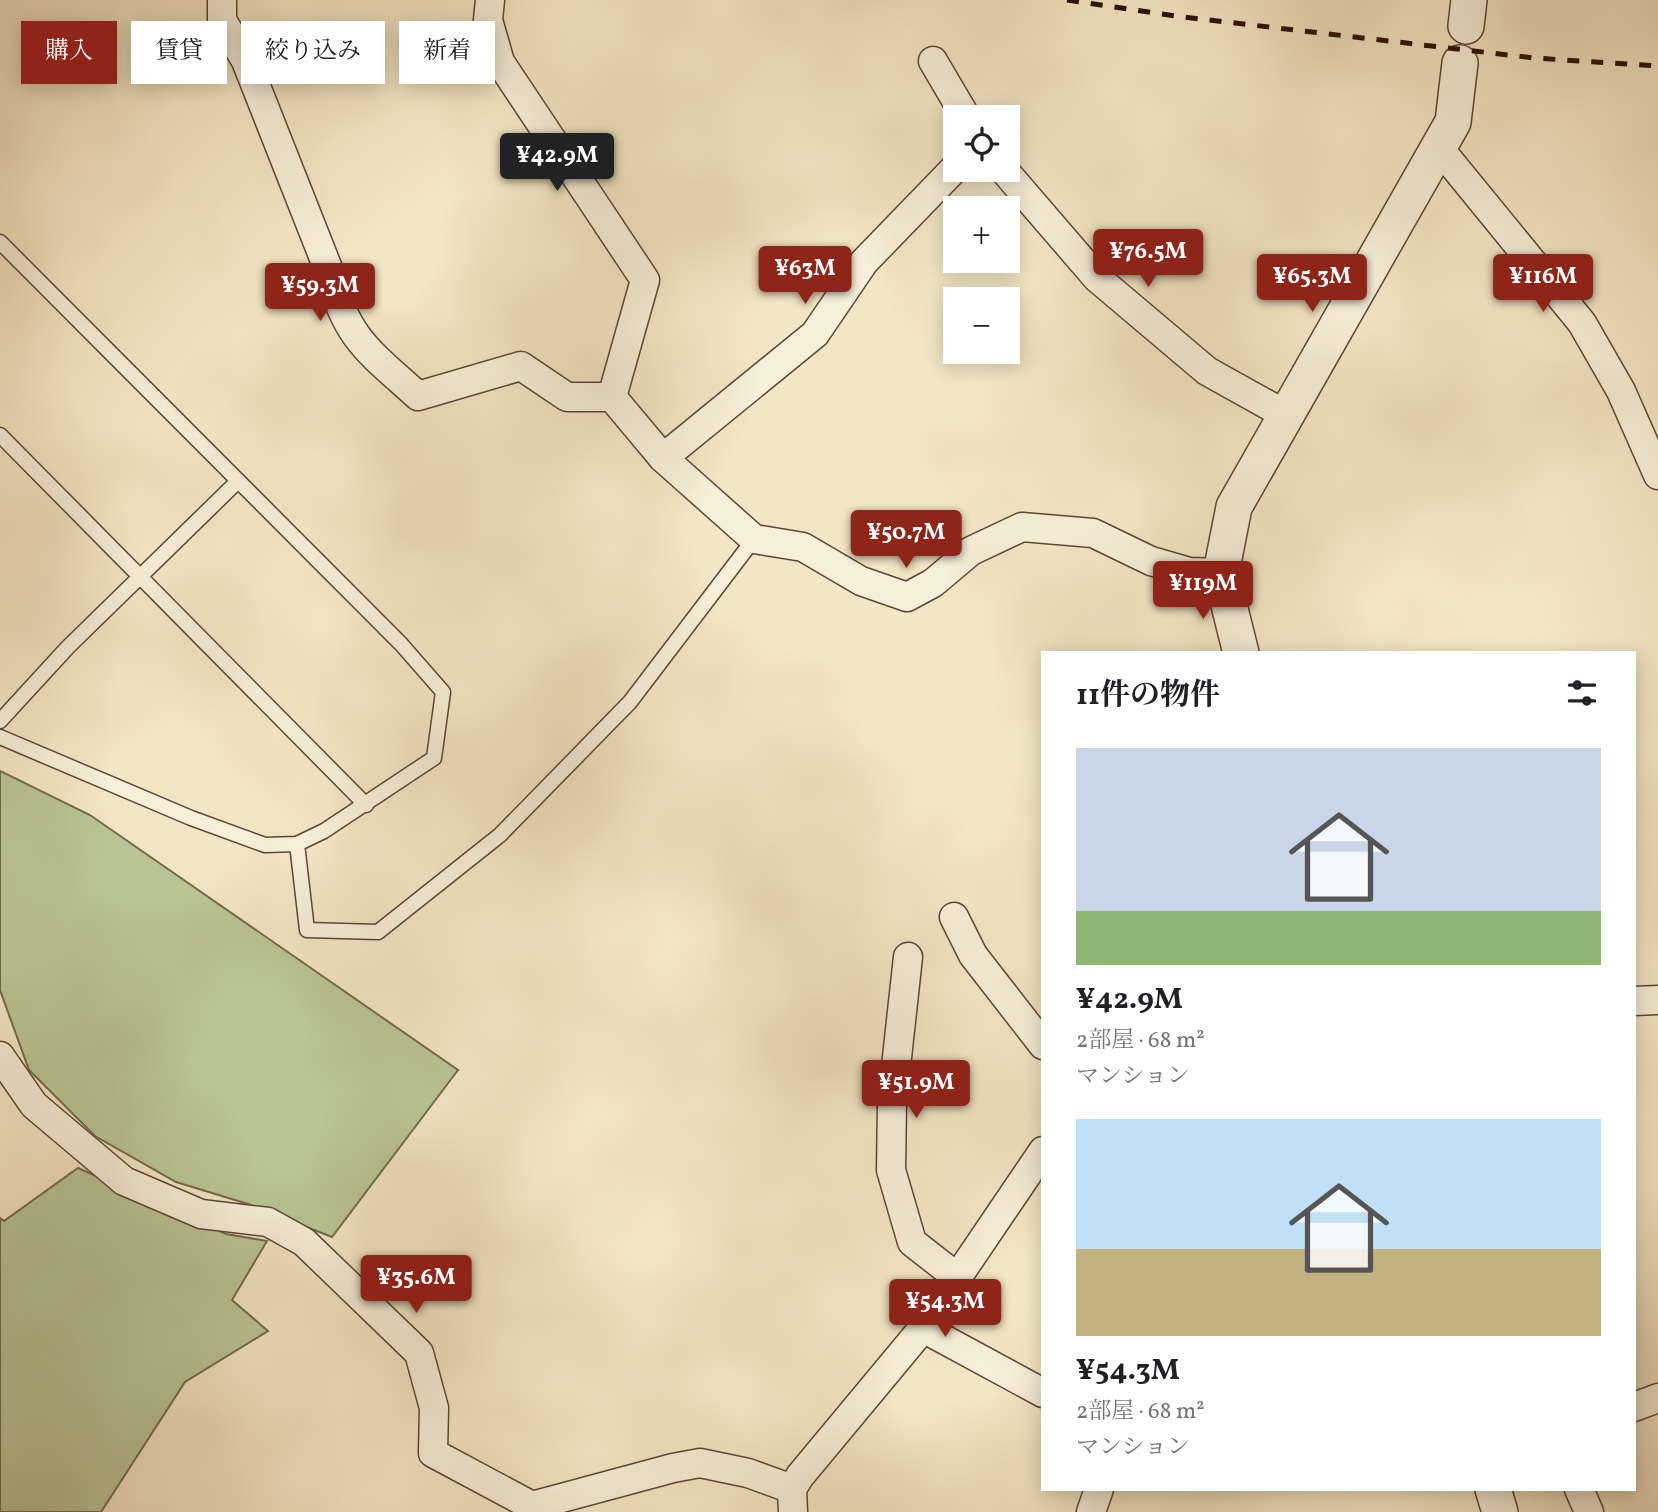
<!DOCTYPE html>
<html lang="ja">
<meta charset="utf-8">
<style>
body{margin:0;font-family:Vollkorn,"Noto Serif JP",serif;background:#f6f6f6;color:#202124;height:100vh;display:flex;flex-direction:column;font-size:26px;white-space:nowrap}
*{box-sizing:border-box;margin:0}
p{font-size:23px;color:#757577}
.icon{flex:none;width:38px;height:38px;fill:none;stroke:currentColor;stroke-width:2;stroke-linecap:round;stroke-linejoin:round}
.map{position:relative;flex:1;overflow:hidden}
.drawer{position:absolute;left:1041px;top:651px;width:595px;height:840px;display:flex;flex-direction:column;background:#fff;border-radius:0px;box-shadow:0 4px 18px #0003}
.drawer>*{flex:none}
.banner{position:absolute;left:21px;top:21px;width:665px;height:63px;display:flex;gap:14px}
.controls{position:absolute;left:943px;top:105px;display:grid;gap:14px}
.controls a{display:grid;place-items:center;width:77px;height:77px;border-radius:0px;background:#fff;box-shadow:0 4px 18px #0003;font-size:35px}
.price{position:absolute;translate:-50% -60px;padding:0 16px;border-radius:7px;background:#8f2418;color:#fff;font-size:23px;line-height:46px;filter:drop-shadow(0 2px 4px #0008)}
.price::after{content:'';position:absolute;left:50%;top:42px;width:21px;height:16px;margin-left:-10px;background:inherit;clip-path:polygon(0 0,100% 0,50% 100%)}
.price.on{background:#222;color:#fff}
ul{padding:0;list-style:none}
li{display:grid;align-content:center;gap:14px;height:371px;padding:0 35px}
li span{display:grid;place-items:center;height:217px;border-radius:0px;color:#555}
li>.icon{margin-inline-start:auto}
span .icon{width:126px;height:126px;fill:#fffc;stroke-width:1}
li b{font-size:30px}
h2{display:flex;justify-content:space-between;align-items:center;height:84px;padding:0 35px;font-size:30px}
.tag{padding:0 24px;border-radius:0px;background:#fff;box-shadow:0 4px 18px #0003;font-size:24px;line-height:63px}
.tag.on{background:#8f2418;color:#fff}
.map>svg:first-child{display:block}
</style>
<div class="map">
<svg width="1658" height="1512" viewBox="0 0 1658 1512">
<rect width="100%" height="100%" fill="#f3e6c4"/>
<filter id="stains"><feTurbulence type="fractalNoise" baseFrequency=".00286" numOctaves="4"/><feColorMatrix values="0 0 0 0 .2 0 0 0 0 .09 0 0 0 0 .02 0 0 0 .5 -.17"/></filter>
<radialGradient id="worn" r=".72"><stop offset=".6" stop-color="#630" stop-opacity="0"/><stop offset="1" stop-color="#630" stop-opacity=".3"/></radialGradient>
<g fill="#bac595" stroke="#726a4c" stroke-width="2">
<path d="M0 771 90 815 458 1070 332 1237 248 1204 176 1182 95 1136 29 1070 0 990Z"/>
<path d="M78 1168 226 1234 267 1241 232 1300 268 1331 185 1382 101 1512H0V1218L4 1221Z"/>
</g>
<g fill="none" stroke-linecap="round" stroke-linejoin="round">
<defs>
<g id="service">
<path d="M0 242 401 644 443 692 434 758 324 831 297 844 265 845 191 818 0 737"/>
<path d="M0 435 366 805"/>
<path d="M0 721 68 647 238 481"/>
<path d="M297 844 307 930 378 932 500 835 630 702 754 539"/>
</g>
<g id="minor">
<path d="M222 0V20L246 61 331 276C346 339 372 354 418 396L521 366 567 397H612L663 458 754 539 803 547 861 581 907 597 933 583 971 551 1022 527 1093 533 1151 561 1189 572 1221 573"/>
<path d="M490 0 488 20 500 62 645 280 612 397"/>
<path d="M933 61 966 117"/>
<path d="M1439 148 1582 323 1621 391 1658 475"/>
<path d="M1004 170 1097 278 1207 371 1286 415"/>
<path d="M663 458 815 334 864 262 956 167"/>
<path d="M954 917 973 955 1043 1045"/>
<path d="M908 957 892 1103 891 1170 912 1242 958 1278"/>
<path d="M1634 1001 1658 1000"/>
<path d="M0 1056 34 1105 124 1181 201 1214 268 1222 304 1242 419 1353 434 1408 433 1453 532 1506 673 1468 700 1463 748 1473 792 1489"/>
<path d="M923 1328 1043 1393"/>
<path d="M1634 1407 1658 1398"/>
<path d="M1579 1489 1589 1512"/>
<path d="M793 1512 792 1489 800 1476 923 1328 1043 1151"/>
<path d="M1091 1512 1099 1489"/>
</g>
<g id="tertiary">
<path d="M1466 26 1469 0"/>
<path d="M1241 653 1221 573 1234 507 1453 122 1460 63"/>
<path d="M1493 1489 1500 1512"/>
</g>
</defs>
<use href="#service" stroke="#5d4534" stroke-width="17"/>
<use href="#minor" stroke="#5d4534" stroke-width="31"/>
<use href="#tertiary" stroke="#5d4534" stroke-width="38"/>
<use href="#service" stroke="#f7efd9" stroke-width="14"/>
<use href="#minor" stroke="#f7efd9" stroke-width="28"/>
<use href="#tertiary" stroke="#f7efd9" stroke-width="35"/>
<path stroke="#2b0f04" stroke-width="5" stroke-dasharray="12 12" stroke-linecap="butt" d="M1067 0 1175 16 1534 58 1658 66"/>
</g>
<rect width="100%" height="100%" filter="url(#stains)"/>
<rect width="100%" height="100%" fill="url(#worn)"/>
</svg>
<div class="controls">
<a><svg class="icon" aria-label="locate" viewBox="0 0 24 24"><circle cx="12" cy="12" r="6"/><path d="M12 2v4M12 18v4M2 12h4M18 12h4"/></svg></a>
<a>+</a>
<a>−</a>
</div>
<b class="price on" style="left:557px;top:193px">¥42.9M</b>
<b class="price" style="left:1148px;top:289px">¥76.5M</b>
<b class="price" style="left:805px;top:306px">¥63M</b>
<b class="price" style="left:1312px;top:314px">¥65.3M</b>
<b class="price" style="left:1543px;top:314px">¥116M</b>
<b class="price" style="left:320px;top:323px">¥59.3M</b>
<b class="price" style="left:906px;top:570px">¥50.7M</b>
<b class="price" style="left:1203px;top:621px">¥119M</b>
<b class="price" style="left:916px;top:1120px">¥51.9M</b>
<b class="price" style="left:416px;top:1315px">¥35.6M</b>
<b class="price" style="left:945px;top:1339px">¥54.3M</b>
<div class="banner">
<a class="tag on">購入</a>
<a class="tag">賃貸</a>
<a class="tag">絞り込み</a>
<a class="tag">新着</a>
</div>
<section class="drawer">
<h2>11件の物件<svg class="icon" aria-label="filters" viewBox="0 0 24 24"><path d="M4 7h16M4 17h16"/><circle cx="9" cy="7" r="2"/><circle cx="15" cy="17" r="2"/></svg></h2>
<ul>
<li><span style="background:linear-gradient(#c9d6e8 75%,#8fb573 0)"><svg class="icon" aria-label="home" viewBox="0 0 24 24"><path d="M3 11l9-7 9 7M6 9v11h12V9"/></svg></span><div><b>¥42.9M</b><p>2部屋 · 68 m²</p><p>マンション</p></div></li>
<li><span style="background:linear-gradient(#bfe0f5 60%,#c2b280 0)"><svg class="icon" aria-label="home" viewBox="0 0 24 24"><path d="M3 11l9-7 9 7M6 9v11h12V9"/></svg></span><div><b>¥54.3M</b><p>2部屋 · 68 m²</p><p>マンション</p></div></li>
</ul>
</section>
</div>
